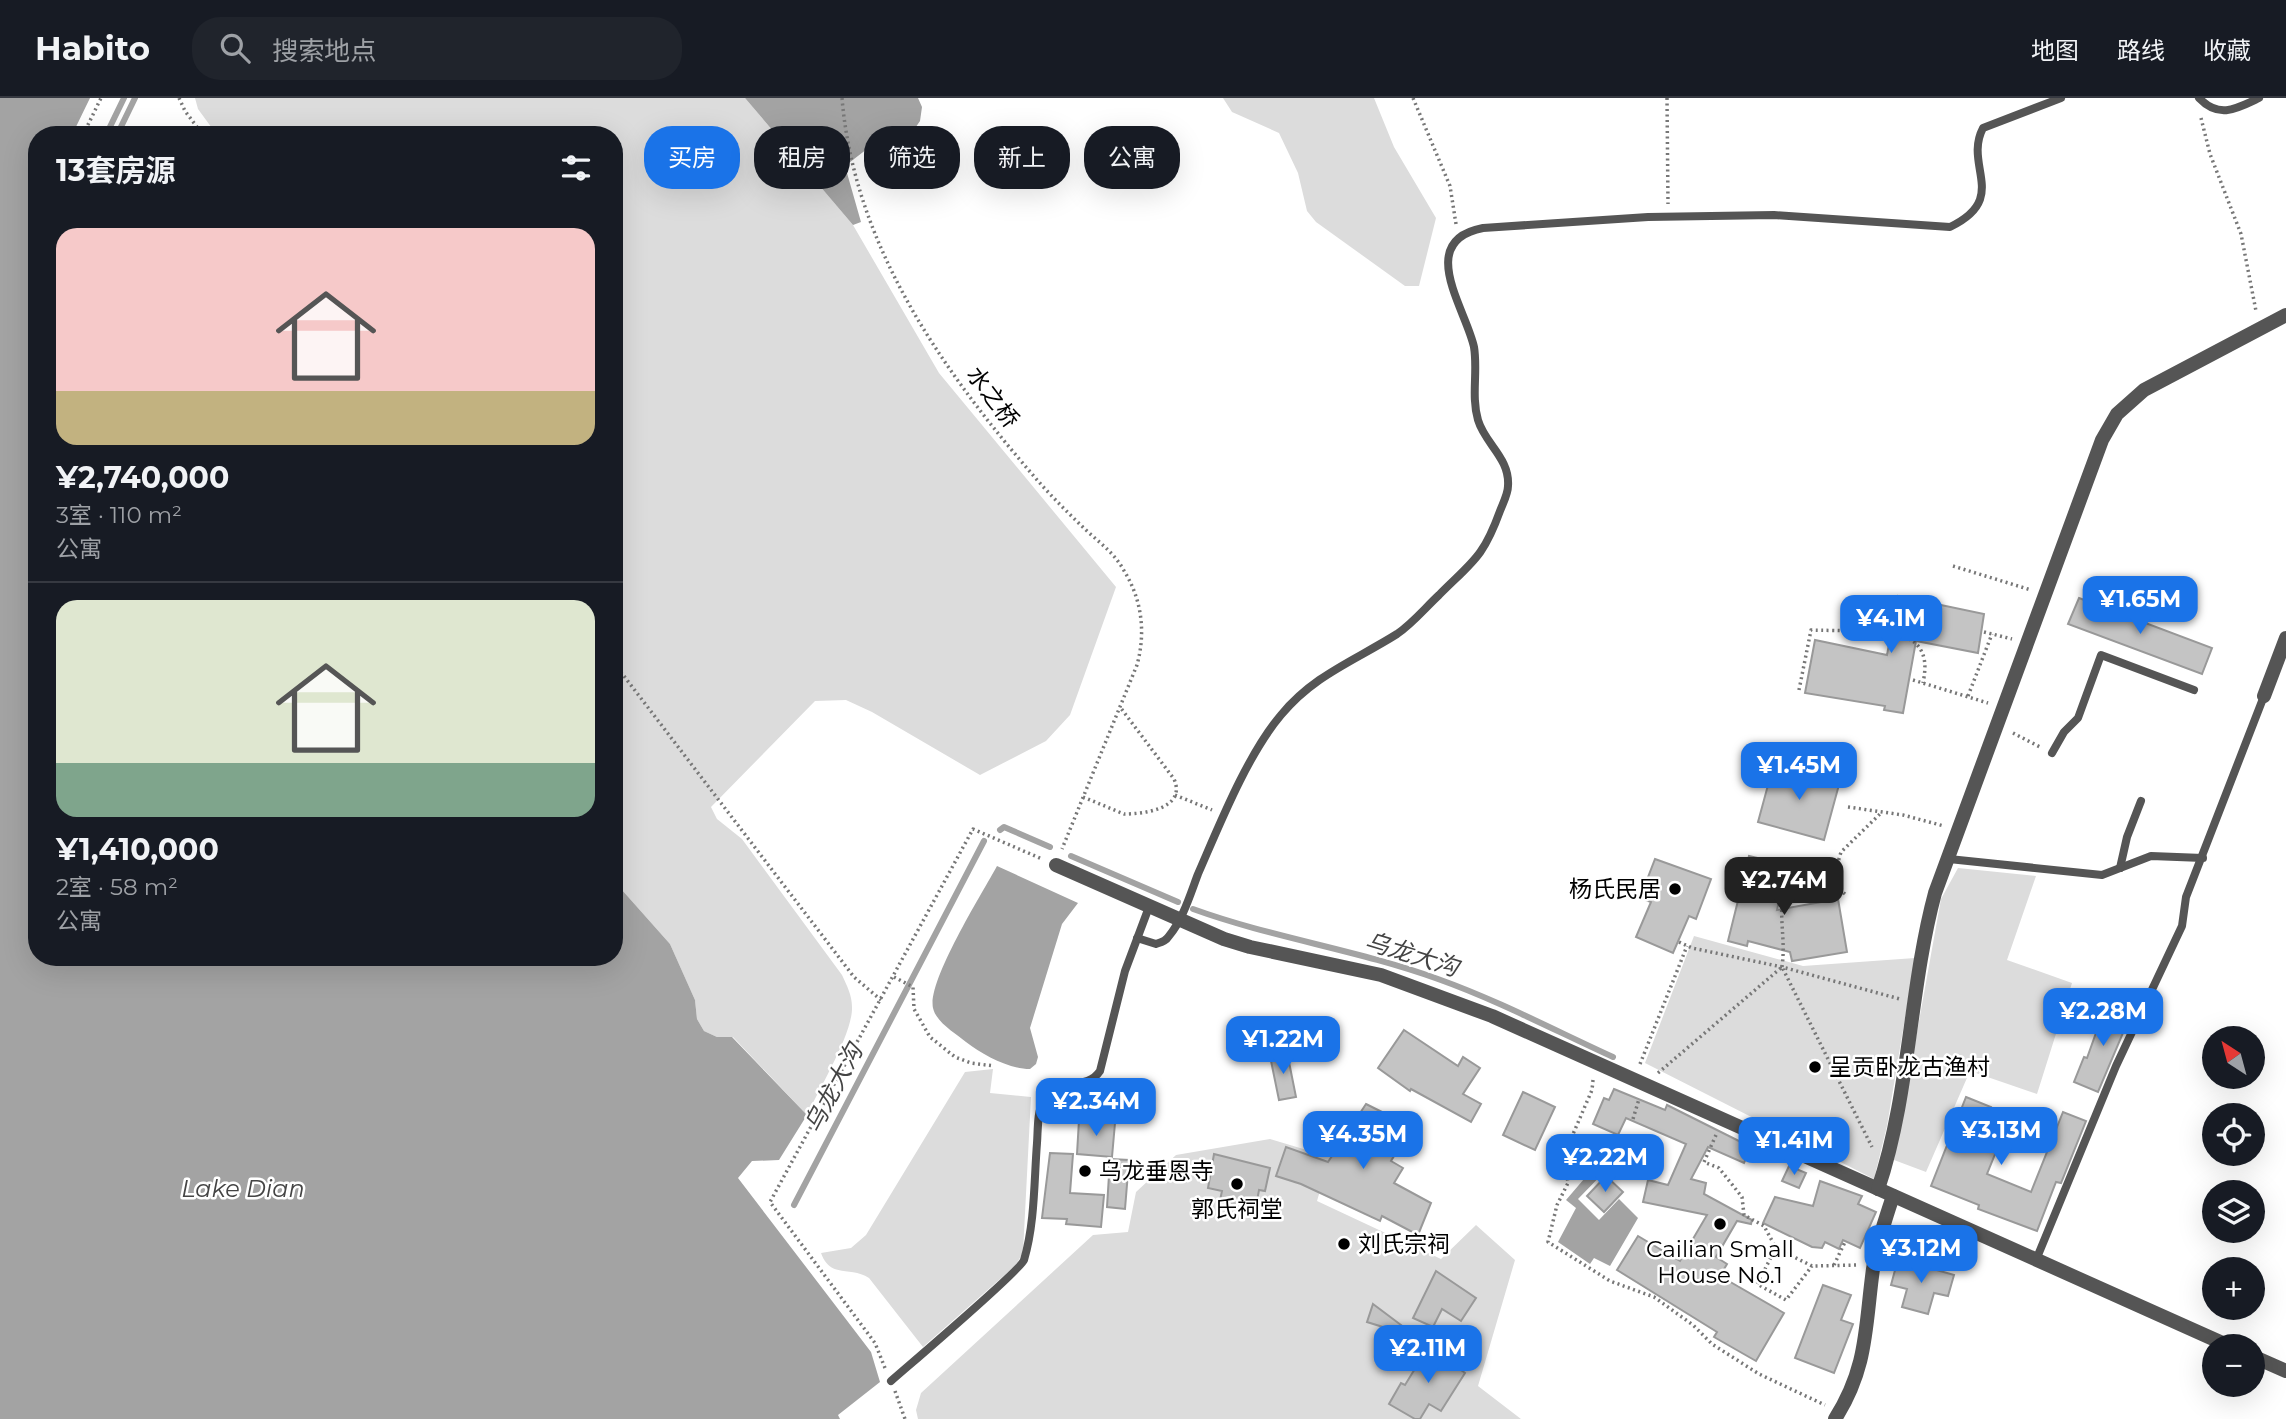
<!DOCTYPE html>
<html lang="zh">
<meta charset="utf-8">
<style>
body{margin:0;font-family:Montserrat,"Noto Sans SC",sans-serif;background:#20242c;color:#f1f3f6;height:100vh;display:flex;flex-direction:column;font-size:26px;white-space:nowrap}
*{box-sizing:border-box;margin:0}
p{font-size:23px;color:#9ea1a6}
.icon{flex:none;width:38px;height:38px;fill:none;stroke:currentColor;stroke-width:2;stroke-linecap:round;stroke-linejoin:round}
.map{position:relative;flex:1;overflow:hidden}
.details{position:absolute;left:28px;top:28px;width:595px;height:840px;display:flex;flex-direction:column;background:#171b24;border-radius:28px;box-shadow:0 7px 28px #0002}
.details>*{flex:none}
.guide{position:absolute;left:644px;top:28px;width:665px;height:63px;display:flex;gap:14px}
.needle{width:46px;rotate:324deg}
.tools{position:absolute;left:2202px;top:928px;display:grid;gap:14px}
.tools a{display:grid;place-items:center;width:63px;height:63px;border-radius:50%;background:#171b24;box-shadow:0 7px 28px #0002;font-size:35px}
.price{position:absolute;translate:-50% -60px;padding:0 16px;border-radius:14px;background:#1a73e8;color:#fff;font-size:23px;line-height:46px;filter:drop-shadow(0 2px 4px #0008)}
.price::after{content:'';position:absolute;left:50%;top:42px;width:21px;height:16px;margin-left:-10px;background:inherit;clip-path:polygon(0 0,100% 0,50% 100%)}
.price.selected{background:#222;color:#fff}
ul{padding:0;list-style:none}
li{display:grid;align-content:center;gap:14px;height:371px;padding:0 28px}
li+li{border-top:2px solid #363941}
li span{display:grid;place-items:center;height:217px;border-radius:21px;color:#555}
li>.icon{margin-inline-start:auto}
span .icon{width:126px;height:126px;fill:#fffc;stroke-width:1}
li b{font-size:30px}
h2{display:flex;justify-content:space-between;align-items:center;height:84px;padding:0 28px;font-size:30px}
.chip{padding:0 24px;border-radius:28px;background:#171b24;box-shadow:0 7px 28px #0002;font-size:24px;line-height:63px}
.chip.selected{background:#1a73e8;color:#fff}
header{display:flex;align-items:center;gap:42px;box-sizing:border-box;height:98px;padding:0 35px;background:#171b24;border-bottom:2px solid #363941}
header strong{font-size:33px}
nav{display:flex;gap:38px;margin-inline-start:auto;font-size:24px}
.search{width:490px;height:63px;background:#20242c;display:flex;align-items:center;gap:18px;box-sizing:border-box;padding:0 24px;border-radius:28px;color:#9ea1a6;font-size:26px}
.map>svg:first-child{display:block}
</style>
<header>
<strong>Habito</strong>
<div class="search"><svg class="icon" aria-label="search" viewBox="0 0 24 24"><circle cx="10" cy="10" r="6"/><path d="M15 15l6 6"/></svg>搜索地点</div>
<nav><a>地图</a><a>路线</a><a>收藏</a></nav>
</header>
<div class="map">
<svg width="2286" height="1321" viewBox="0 0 2286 1321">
<rect width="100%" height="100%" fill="#fff"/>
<g fill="#dcdcdc">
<path d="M195 0H745L853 127 939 275 1116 489 1070 617 1046 643 980 677 872 614 846 602 815 603 711 709 717 721 742 741 842 877C847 888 852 897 852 909 853 935 819 991 807 1017L733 939H717L704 933 697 921 695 902 670 846 614 783V37H217L198 11Z"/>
<path d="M1223 0H1374L1394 49 1436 120 1419 188H1405L1316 124 1307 113 1298 75 1279 35 1232 14Z"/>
<path d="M1958 770 2036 778 2007 862 2072 885 2037 996 1970 973 1926 1074 1894 1062 1941 801Z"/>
<path d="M1694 838 1803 868 1915 860 1887 1028 1874 1081 1645 965Z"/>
<path d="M993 971 990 995 1031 999 1023 1154 1016 1167 923 1249 869 1180C851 1168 830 1181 821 1155L851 1150 866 1137 965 974Z"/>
<path d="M1270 1041 1330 1059 1317 1103 1441 1161 1476 1127 1515 1162 1478 1288 1521 1321H918L916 1312 921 1295 1093 1137 1128 1134 1136 1094 1176 1057Z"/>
</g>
<g fill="#a3a3a3">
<path d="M0 0H90L72 37H37V109L28 127 34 132 28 153 37 165V859H614V783L670 846 695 902 697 921 704 933 717 939H732L807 1017 779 1062 752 1063 738 1080 871 1254 880 1284 838 1317 840 1321H0Z"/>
<path d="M745 0H918L922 9 920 23 911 36 867 51 845 68 861 124 853 127Z"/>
<path d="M997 768 1078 805 1062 826 1030 930 1038 959 1036 966 1030 971C1009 971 983 957 966 944 955 935 936 924 933 910 927 883 983 794 997 768Z"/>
<path d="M1583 1045 1602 1053 1612 1066 1578 1101 1599 1122 1619 1101 1638 1120 1610 1168 1594 1160 1590 1166 1558 1144 1576 1110 1566 1102 1596 1067 1577 1053Z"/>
</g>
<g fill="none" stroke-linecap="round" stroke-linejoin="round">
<g stroke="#a3a3a3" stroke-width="6">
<path d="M106 37 124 0"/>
<path d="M117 37 135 0"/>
<path d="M1000 732 1004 729 1050 749"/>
<path d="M1071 758 1178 804"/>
<path d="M1193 811C1273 840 1358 852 1438 881 1497 902 1556 933 1613 959"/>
<path d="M794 1107 984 743"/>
</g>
</g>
<g fill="#c4c4c4" stroke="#999" stroke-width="2">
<path d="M1898 498 1984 516 1978 555 1916 543 1903 615 1884 612 1885 608 1805 595 1815 542 1887 557Z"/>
<path d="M2079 500 2212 550 2202 576 2068 526Z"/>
<path d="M1774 665 1840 683 1824 742 1758 724Z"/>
<path d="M1749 758 1787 767 1777 812 1838 801 1847 854 1792 863 1790 854 1748 843 1747 848 1728 843Z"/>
<path d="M1655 761 1711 781 1696 821 1689 818 1673 855 1636 839 1651 804 1640 800Z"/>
<path d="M2106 907 2131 916 2098 994 2074 984 2084 959 2087 960Z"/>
<path d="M1404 932 1458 968 1463 959 1480 970 1463 996 1481 1006 1471 1024 1411 991 1410 993 1378 970Z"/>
<path d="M1287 954 1296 999 1279 1002 1270 958Z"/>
<path d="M1614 991 1665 1012 1667 1007 1751 1049 1744 1065 1708 1049 1691 1081 1706 1085 1704 1096 1752 1122 1751 1126 1737 1123 1716 1159 1727 1166 1720 1178 1784 1215 1756 1263 1714 1239 1717 1234 1617 1172 1638 1138 1680 1163 1707 1117 1643 1104 1648 1082 1668 1087 1686 1046 1626 1020 1618 1037 1593 1026 1604 1000 1609 1002Z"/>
<path d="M1523 994 1555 1009 1535 1052 1503 1037Z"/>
<path d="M1966 999 1991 1009 1987 1021 2006 1029 1987 1076 2031 1094 2063 1014 2086 1023 2061 1085 2056 1084 2037 1133 1978 1111 1979 1107 1931 1088Z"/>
<path d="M1366 1006 1412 1029 1391 1063 1403 1070 1394 1085 1431 1105 1418 1137 1382 1118 1380 1123 1301 1086 1276 1078 1286 1049 1328 1064Z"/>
<path d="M1079 1022 1115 1025 1112 1059 1077 1056Z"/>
<path d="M1050 1055 1073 1056 1070 1095 1104 1097 1101 1129 1066 1126 1067 1121 1042 1120Z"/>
<path d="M1214 1056 1270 1070 1265 1093 1259 1092 1255 1114 1219 1107 1222 1093 1208 1090Z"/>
<path d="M1110 1061 1129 1062 1125 1111 1107 1109Z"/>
<path d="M1789 1068 1806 1075 1799 1090 1782 1083Z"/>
<path d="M1606 1078 1623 1094 1604 1114 1587 1098Z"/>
<path d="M1820 1083 1862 1098 1858 1106 1876 1114 1860 1150 1843 1142 1839 1151 1825 1144 1822 1150 1812 1149 1763 1125 1775 1099 1813 1108Z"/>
<path d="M1898 1161 1954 1177 1948 1198 1934 1195 1928 1216 1902 1209 1907 1191 1891 1187Z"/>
<path d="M1436 1173 1476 1200 1461 1223 1442 1211 1433 1229 1413 1220Z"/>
<path d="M1823 1187 1851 1197 1841 1222 1853 1226 1834 1275 1795 1260Z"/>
<path d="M1373 1206 1413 1236 1412 1238 1367 1224Z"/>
<path d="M1429 1248 1465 1275 1441 1313 1429 1306 1420 1321H1415L1389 1306 1401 1285 1405 1287Z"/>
</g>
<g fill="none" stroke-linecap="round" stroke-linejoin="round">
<g stroke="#777" stroke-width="3.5" stroke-dasharray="2 3.5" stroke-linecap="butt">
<path d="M179 0 185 13 203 37"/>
<path d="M842 0C854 145 939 268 1032 376 1049 396 1068 415 1087 433 1100 445 1114 455 1123 471 1142 501 1146 534 1137 567L1062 751"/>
<path d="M1413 0 1450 88 1456 126"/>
<path d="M1667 0 1668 106"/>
<path d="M2201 20 2210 56 2241 136 2256 213"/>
<path d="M83 37 101 0"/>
<path d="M1953 468 2031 492"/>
<path d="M1984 534 2012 541"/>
<path d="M614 565 854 879 881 902"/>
<path d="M1913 582 1988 605"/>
<path d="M1799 592 1811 532C1833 533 1898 531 1914 544 1927 555 1926 570 1923 585"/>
<path d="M1968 598 1992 536"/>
<path d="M2013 635 2040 649"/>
<path d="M1175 697 1212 712"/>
<path d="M1083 699 1124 716C1143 716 1187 711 1174 681L1120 609"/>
<path d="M1848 709 1903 717 1944 728"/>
<path d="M1831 784 1845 796"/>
<path d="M1828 799 1841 754 1882 714"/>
<path d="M1679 844 1692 850 1782 869 1900 901"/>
<path d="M1782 869C1786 840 1778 819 1784 791L1807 787 1826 773H1834"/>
<path d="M894 879 913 889 914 911 930 939 955 959 971 965 994 968"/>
<path d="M1640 966 1687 848"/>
<path d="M1658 975 1782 869 1872 1049"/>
<path d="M1593 982 1592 992 1564 1057 1568 1085 1557 1107 1548 1144 1610 1183 1654 1199 1693 1227 1712 1246 1759 1276 1825 1307"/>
<path d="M1633 1021 1639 1001"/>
<path d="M1716 1037 1704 1064 1719 1070 1742 1099 1744 1117 1764 1128 1776 1150 1812 1168 1858 1167"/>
<path d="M1776 1150 1757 1186 1786 1202 1812 1168"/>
<path d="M1924 1164 1934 1132"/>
<path d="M1834 1167 1845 1144"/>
<path d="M885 1270 875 1245 770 1104 973 731 1042 761"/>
<path d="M895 1293 905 1321"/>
</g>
<g stroke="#555" stroke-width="8">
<path d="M2199 0C2219 21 2236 11 2259 0"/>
<path d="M2052 655 2064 634 2078 620 2101 557 2194 592"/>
<path d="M1949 761 2102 777 2151 758 2203 760"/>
<path d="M2120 770 2127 739 2141 703"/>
<path d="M1137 840 1156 846C1162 844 1166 843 1169 838 1183 821 1190 797 1198 776 1219 728 1247 657 1281 617 1314 577 1354 563 1397 536 1413 525 1425 510 1439 497 1473 463 1483 460 1500 413 1503 405 1508 396 1508 388 1510 360 1485 346 1478 322 1471 298 1478 273 1474 249 1466 211 1415 143 1483 130L1648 119 1774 117 1950 129C2010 100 1963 68 1983 30L2061 0"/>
<path d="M2036 1162 2116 968 2182 828 2186 799 2264 598"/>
<path d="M891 1283C908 1268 1021 1172 1024 1162 1035 1125 1034 1083 1037 1045 1038 1032 1037 1015 1043 1003 1056 978 1086 994 1100 973L1125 873 1149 809"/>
</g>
<g stroke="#555" stroke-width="14">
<path d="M2264 598 2286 540"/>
<path d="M1056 767 1224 841 1250 849 1381 877 1492 918 2229 1248"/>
<path d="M1878 1091C1910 996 1909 892 1935 795L2102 342 2117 316 2144 292 2286 217"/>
<path d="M2252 1258 2286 1273"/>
<path d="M1835 1321C1868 1269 1865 1229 1873 1171 1877 1146 1885 1122 1893 1098"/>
</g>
</g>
<g fill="#000" stroke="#fff" stroke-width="2.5">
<circle cx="1675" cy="791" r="7"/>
<circle cx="1815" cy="969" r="7"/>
<circle cx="1085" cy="1073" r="7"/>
<circle cx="1237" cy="1086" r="7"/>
<circle cx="1720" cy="1126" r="7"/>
<circle cx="1344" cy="1146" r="7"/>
</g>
<g text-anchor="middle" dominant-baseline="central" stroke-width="5" stroke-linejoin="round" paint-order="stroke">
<g font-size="23" fill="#000" stroke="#fff">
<text transform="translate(993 299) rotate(53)">水之桥</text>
</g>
<g font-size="23" fill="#000" stroke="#fff" text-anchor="start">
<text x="1661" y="791" text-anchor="end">杨氏民居</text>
<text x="1829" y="969">呈贡卧龙古渔村</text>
<text x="1099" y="1073">乌龙垂恩寺</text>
<text x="1237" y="1111" text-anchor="middle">郭氏祠堂</text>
<text x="1358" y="1146">刘氏宗祠</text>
<text x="1720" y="1151" text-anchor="middle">Cailian Small<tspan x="1720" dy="26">House No.1</tspan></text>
</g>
<g font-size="24" font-style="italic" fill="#444" stroke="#fff">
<text transform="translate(1412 856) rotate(17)">乌龙大沟</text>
<text transform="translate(833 990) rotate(-62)">乌龙大沟</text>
<text x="243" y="1090">Lake Dian</text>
</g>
</g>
</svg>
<div class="tools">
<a><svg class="needle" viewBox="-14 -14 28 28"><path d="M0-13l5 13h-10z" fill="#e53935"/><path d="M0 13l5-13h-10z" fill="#9ea1a6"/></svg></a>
<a><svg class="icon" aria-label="locate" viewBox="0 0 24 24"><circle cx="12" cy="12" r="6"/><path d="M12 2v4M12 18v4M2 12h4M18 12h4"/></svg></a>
<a><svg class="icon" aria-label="layers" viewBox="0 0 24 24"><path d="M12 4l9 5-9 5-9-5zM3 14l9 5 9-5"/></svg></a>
<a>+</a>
<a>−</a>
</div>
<b class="price" style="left:2140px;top:538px">¥1.65M</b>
<b class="price" style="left:1891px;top:557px">¥4.1M</b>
<b class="price" style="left:1799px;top:704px">¥1.45M</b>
<b class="price selected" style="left:1784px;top:819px">¥2.74M</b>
<b class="price" style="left:2103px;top:950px">¥2.28M</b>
<b class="price" style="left:1283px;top:978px">¥1.22M</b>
<b class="price" style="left:1096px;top:1040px">¥2.34M</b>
<b class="price" style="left:2001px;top:1069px">¥3.13M</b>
<b class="price" style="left:1363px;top:1073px">¥4.35M</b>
<b class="price" style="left:1794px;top:1079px">¥1.41M</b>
<b class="price" style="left:1605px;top:1096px">¥2.22M</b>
<b class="price" style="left:1921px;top:1187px">¥3.12M</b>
<b class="price" style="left:1428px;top:1287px">¥2.11M</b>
<div class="guide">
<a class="chip selected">买房</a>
<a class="chip">租房</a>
<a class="chip">筛选</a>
<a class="chip">新上</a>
<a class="chip">公寓</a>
</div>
<section class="details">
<h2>13套房源<svg class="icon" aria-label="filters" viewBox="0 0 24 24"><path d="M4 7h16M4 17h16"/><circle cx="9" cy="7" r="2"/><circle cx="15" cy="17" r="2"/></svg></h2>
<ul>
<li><span style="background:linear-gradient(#f6c9c9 75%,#c2b280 0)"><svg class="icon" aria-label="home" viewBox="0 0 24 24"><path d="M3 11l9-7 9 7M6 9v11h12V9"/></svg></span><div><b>¥2,740,000</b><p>3室 · 110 m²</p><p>公寓</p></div></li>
<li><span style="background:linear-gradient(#dfe7d0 75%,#7fa58c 0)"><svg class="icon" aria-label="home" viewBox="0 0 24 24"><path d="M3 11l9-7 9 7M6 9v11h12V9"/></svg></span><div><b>¥1,410,000</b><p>2室 · 58 m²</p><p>公寓</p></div></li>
</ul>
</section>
</div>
